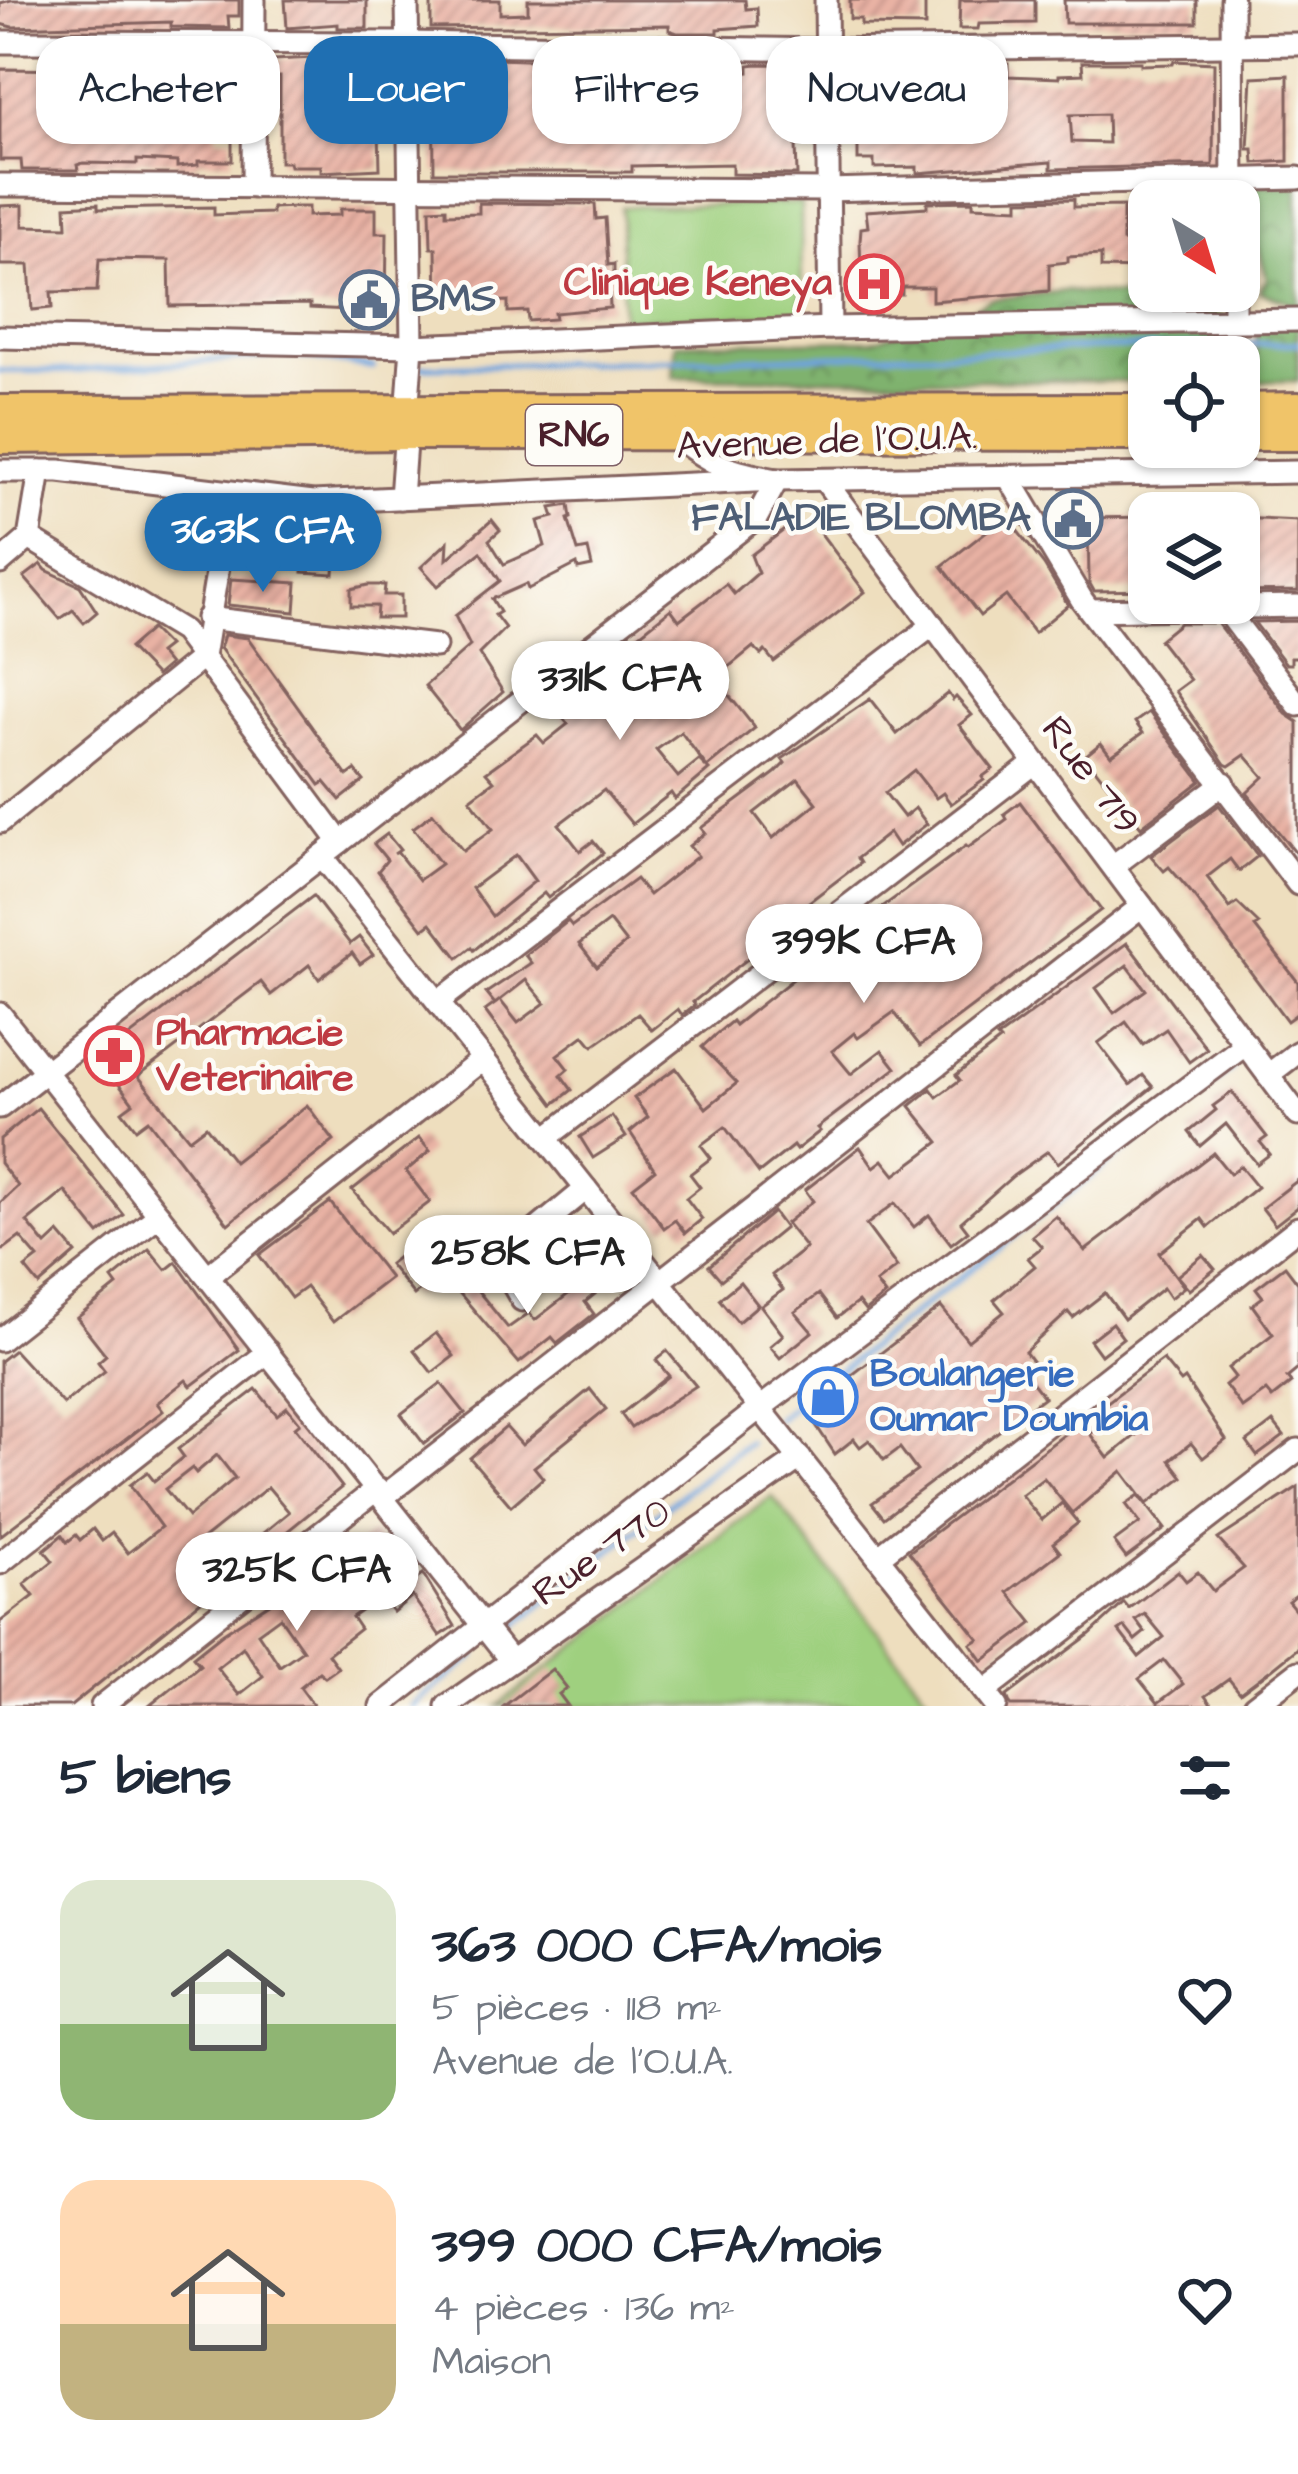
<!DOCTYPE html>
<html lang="fr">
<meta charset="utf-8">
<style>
body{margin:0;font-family:"Architects Daughter",sans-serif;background:#f6f6f7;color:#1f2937;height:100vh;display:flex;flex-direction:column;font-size:45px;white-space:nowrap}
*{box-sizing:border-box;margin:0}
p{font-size:39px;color:#747a83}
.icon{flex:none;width:66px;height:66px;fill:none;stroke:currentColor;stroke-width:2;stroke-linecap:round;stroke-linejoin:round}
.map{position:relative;height:1706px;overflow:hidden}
.details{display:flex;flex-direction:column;background:#fff;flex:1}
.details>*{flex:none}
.banner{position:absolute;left:36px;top:36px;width:1227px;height:108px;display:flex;gap:24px}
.needle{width:78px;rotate:142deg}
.tools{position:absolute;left:1128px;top:180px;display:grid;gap:24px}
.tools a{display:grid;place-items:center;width:132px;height:132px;border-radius:24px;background:#fff;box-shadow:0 3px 9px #0004;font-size:60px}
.price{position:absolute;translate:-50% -102px;padding:0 27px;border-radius:42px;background:#fff;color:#222;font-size:39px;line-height:78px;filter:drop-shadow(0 3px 6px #0008)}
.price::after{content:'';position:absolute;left:50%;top:72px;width:36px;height:27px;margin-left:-18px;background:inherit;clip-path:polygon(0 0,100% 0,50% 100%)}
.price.on{background:#1f6fb2;color:#fff}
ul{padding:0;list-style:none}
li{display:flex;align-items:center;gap:36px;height:300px;padding:0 60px}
li span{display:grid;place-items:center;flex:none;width:336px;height:240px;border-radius:36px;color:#555}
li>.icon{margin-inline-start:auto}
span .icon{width:144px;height:144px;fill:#fffc;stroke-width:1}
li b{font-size:51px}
h2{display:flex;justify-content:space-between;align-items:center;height:144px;padding:0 60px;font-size:51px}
.tag{padding:0 42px;border-radius:36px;background:#fff;box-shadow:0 3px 9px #0004;font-size:42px;line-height:108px}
.tag.on{background:#1f6fb2;color:#fff}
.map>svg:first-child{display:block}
</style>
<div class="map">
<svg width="1298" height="1706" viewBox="0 0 1298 1706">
<defs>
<pattern id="forest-crowns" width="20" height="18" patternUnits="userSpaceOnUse" patternTransform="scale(3)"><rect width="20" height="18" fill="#7fb26e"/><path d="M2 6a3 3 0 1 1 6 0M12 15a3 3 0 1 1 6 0" fill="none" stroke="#6a905b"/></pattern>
<pattern id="building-hatch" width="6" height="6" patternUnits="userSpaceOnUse" patternTransform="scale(3)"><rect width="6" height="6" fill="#e9b2a4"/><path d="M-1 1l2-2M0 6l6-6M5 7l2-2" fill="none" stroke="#bf9086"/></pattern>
</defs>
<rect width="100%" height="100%" fill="#fdfcf7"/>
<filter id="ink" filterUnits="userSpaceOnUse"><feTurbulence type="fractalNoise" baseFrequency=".00833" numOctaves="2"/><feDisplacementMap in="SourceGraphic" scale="24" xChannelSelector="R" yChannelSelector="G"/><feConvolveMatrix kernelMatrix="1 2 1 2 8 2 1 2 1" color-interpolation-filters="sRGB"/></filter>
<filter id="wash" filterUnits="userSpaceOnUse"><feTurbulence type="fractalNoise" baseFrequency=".004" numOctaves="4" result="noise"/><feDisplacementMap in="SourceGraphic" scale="48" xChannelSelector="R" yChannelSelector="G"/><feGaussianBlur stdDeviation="2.7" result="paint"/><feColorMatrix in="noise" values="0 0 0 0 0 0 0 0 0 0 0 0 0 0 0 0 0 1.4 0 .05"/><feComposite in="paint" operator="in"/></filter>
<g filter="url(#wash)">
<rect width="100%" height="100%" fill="#eedebe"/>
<g fill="url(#forest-crowns)" stroke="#64684c" stroke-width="3">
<path d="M1251 184 1298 186V322L1290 303 1259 291 1267 278 1247 211Z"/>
<path d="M1065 291 1189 301 1223 316 1224 356 1256 359 1257 324 1298 323V381L1239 382V357H1149V382L673 377 676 343 872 340 966 312 990 299Z"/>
</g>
<g fill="#9fd07f" stroke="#747855" stroke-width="3">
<path d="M801 203 802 315 622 319 621 207Z"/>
<path d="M772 1496 935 1706H498Z"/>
</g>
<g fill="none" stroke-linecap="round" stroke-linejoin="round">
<g stroke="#6ea3db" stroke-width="6">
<path d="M418 367 1298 343"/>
<path d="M0 371H75L288 355 373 367"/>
<path d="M777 1419 1232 1068"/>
<path d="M508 1631 748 1442"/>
<path d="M412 1706 475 1656"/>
</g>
</g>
<g id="blocks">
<g fill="url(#building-hatch)" fill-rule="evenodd">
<path d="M11 0H239V16H228L229 28 171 27V22L12 27 0 24V3Z"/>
<path d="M285 0H367V28H338V24L287 28Z"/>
<path d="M431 0H500V14L528 13V0H745L746 9 757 8 758 26 718 29V33H677L669 30V25L431 28Z"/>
<path d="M850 0H925V26L861 25V19H850Z"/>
<path d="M960 0H1035V23L979 24 978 29H959Z"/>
<path d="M1064 0H1197V23H1065Z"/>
<path d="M314 58H380L381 84 372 85 371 121H377L379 131 380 169 321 172V166H290L289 162H280V77H274V60Z"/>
<path d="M494 59 554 61V76L585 78H667V68L678 67V63H712L713 75 749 72V65L758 64 805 65 804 113H795L797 175 732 174V164L632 166V172H434L433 66 494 67Z"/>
<path d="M1174 61 1214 63 1213 165 1051 169V162L917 173V167L874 168V160H858V143H872V115H859V105H847V92L842 91 844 73 896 68V64H911L912 77 968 73V64H1008V76L1059 78V75L1083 74 1082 62H1141V65L1173 64ZM1107 114 1108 143 1072 142 1070 115Z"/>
<path d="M184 64H205V86L196 85 197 121 216 120V137H232V161H198V165L177 167V162L137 160V164L83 163 77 165 78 170H22L21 160H0V69L88 70 89 83 100 82V87H141L140 75 184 74Z"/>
<path d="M1288 75V161L1254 163 1253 149H1248L1252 77Z"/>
<path d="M1074 199V207L1123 206V241L1149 242V262L1138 261 1139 269 1101 268V255L1068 257V262L1049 264V291L932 301V287H902V294L862 296 860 241 861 228 868 227 866 211 927 207V202L973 201V206L1019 208V200Z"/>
<path d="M479 203 595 204 596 219 605 218 608 265 614 264V283H609L610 308 554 313 555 319 528 321 527 311 508 312V301L437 303 436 248H431L430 209 446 208V214L479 213Z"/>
<path d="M98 204V209L214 207V215L272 213V208L298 207H308V216L340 215V209H376V233H387L386 312 310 308V304L170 306 169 260 99 259 97 291 51 292 52 308 32 310 29 265H0V206L23 205V226L67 227 66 206Z"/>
<path d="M569 505 571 518 568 519 578 551 588 549 592 566 578 569 577 564 528 589 526 584 492 599 500 612 495 615 505 628 479 654 503 692 460 730 425 686 470 646 455 616 500 581 481 552 438 586 421 567 448 542 447 559 492 520 500 530 489 540 504 564 545 546 538 521 554 517 551 508Z"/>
<path d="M1006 516 1044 565 1068 605 1034 633 1006 596 980 616 942 566Z"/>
<path d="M1149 517V590L1094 591 1089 582 1088 518Z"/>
<path d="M1239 518 1298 521V591L1239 592Z"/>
<path d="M796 521 800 526 813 523 865 592 774 662 765 651 761 655 753 647 715 678 755 728 707 767 681 732 656 750 678 777 699 760 709 770 675 799 671 793 632 824 604 790 559 824 580 851 593 841 603 853 548 898 544 893 474 950 472 947 458 958 431 923 423 929 378 871 387 860 374 844 387 834 400 850 394 854 397 852 419 880 441 864 413 828 433 813 463 851 493 829 470 799 494 781 486 772 537 735 544 743 568 724 562 717 575 709 571 701 597 680 594 676 634 645 631 641 671 609 679 620 726 584 734 594 758 573 751 555ZM516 855 535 881 492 916 472 888Z"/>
<path d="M305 534 336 536 334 574 303 572Z"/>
<path d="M41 564 46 570 80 586 97 612 84 623 73 610 60 619 24 577Z"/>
<path d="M231 579 297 583 295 612 228 605Z"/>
<path d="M368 585H385L384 595H401V618H376L377 606H351V589Z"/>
<path d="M1298 621V657H1291V664H1286L1254 622Z"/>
<path d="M1180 623H1217L1286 714 1298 722V856L1247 793 1264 777 1245 755 1229 766 1225 764 1175 691 1190 680 1159 640Z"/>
<path d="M151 629 168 646 159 653 169 665 156 676 129 648Z"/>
<path d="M224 635 248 638 347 776 355 770 364 781 340 800 325 782 320 785 220 648Z"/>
<path d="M948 693 953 700 956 697 972 715 959 725 993 769 982 777 984 780 951 804 943 793 936 798 914 770 885 793 904 817 915 808 927 824 898 846 889 833 857 858 860 863 784 921 788 927 693 1002 695 1005 682 1015 678 1009 652 1030 638 1014 593 1046 584 1035 557 1055 568 1069 561 1075 572 1090 554 1104 485 1011 495 1004 486 993 531 963 525 955 568 921 572 926 636 879 649 895 698 856 689 846 705 833 701 828 775 773 785 763 782 759 870 699 897 734ZM798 779 817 803 773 838 754 813ZM609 921 626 943 597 967 579 944ZM526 980 545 1003 518 1023 500 1000 495 1004Z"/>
<path d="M1149 712 1201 781 1141 827 1085 756 1101 743 1111 756 1143 733 1135 722Z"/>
<path d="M1020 802 1101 910 920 1046 894 1012 858 1038 854 1033 832 1051 851 1074 882 1050 896 1068 817 1128 820 1131 796 1150 793 1146 759 1173 725 1127 701 1145 711 1158 690 1174 700 1187 686 1198 702 1219 685 1233 675 1220 664 1228 633 1187 655 1170 630 1132 648 1117 634 1098 676 1068 706 1108 737 1083 702 1047 714 1036 732 1021 735 1025 839 943 837 940 966 846 968 848 1007 819 1004 814Z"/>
<path d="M1219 805 1258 856 1239 871 1230 859 1207 877 1230 908 1237 903 1259 924 1255 927 1298 982V1013L1287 1021 1190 891 1169 867 1164 871 1151 856Z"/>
<path d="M313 896 350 944 359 937 373 955 360 964 352 953 319 979 309 965 271 995 261 982 138 1076 189 1139 206 1126 234 1162 307 1105 334 1141 228 1224 148 1120 136 1129 122 1111 133 1103 100 1059Z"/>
<path d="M1127 943 1207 1049 1189 1062 1166 1029 1143 1045 1126 1022 1098 1043 1130 1085 1143 1075 1153 1087 1058 1163 1048 1151 1013 1176 961 1222 968 1231 951 1244 929 1215 914 1227 895 1203 866 1225 897 1267 876 1283 885 1295 865 1311 858 1302 837 1318 819 1294 795 1312 812 1332 780 1358 770 1346 783 1335 761 1306 783 1290 772 1275 806 1248 786 1223 813 1201 805 1190 860 1147 874 1167 883 1160 895 1175 918 1158 939 1142 910 1106 931 1089 937 1097 960 1080 956 1075 1000 1041 997 1038ZM1127 965 1146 990 1114 1013 1096 988Z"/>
<path d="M1232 1092 1267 1137 1260 1142 1270 1154 1257 1164 1226 1124 1200 1146 1189 1132 1216 1110 1213 1106Z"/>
<path d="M38 1108 124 1215 99 1234 65 1191 27 1222 46 1245 59 1233 76 1253 39 1285 25 1268 38 1258 20 1237 0 1252V1203L18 1186 0 1163V1139Z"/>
<path d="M612 1116 626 1137 593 1158 580 1137Z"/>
<path d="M419 1138 430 1151 406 1171 430 1202 389 1233 352 1190Z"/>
<path d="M1213 1153 1230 1174 1240 1166 1257 1187 1208 1227 1202 1219 1159 1253 1184 1287 1170 1298 1163 1288 1124 1319 1105 1293 1073 1318 1068 1312 1025 1352 1035 1365 1025 1373 1044 1397 884 1518 872 1503 917 1471 900 1448 884 1460 869 1440 860 1447 854 1439 835 1454 806 1410 941 1307 968 1341 1004 1312 994 1300 1035 1266 1028 1258 1042 1247 1032 1236 1056 1216 1085 1251Z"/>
<path d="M1298 1180V1207L1275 1225 1262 1208Z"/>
<path d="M330 1202 390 1278 333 1322 306 1287 291 1298 259 1255Z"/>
<path d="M773 1212 785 1228 721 1280 709 1266Z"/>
<path d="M557 1237 583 1271 570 1281 544 1247Z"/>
<path d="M412 1246 437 1277 414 1295 389 1264Z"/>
<path d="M149 1249 166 1270 176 1262 239 1350 191 1386 186 1380 157 1403 163 1411 0 1536V1361L14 1350 63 1404 105 1371 98 1362 106 1355 77 1318 117 1286 112 1279Z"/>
<path d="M1203 1255 1215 1269 1189 1290 1177 1276Z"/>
<path d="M457 1265 508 1328 529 1313 535 1320 585 1281 595 1294 585 1302 594 1314 557 1343 552 1337 519 1363 444 1275Z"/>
<path d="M1285 1266 1298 1283V1369L1287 1378 1291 1383 1272 1398 1266 1391 1242 1408 1225 1385 1235 1377 1228 1368 1273 1334 1252 1305 1263 1297 1256 1288Z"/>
<path d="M740 1282 758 1305 738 1322 719 1299Z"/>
<path d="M1112 1323 1123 1338 1101 1355 1090 1340Z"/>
<path d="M436 1333 454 1356 432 1373 414 1350Z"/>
<path d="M667 1351 696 1386 631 1428 621 1414 669 1376 656 1360Z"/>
<path d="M1163 1360 1181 1382 1185 1379 1226 1440 1203 1458 1191 1443 1170 1460 1183 1477 1147 1504 1122 1471 1072 1513 1044 1478 1021 1495 1042 1520 1062 1503 1078 1523 1053 1543 1060 1552 1008 1592 1033 1623 983 1661 971 1644 979 1639 909 1552ZM1118 1413 1136 1435 1108 1458 1090 1434Z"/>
<path d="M441 1383 465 1413 424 1444 401 1414Z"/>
<path d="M256 1389 277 1415 287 1407 300 1423 295 1427 342 1487 71 1706H0V1622L34 1596 24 1584 53 1561 44 1550 62 1535 67 1542 76 1535 80 1540 93 1529 102 1541 112 1533 128 1553 161 1527 130 1485 147 1472 154 1481 184 1457 178 1449ZM217 1455 235 1478 188 1517 165 1489 192 1468 196 1473ZM268 1487 289 1512 231 1559 228 1554 222 1559 204 1538Z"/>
<path d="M590 1389 606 1409 534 1467 543 1478 511 1506 470 1458 506 1427 522 1445Z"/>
<path d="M1273 1422 1284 1436 1257 1456 1247 1442Z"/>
<path d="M1298 1487V1594L1288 1601 1298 1613V1648L1272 1669 1240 1693 1229 1679 1205 1696 1212 1706H1011L1007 1696 1090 1634 1124 1603 1129 1609 1178 1571 1186 1581 1198 1572 1213 1591 1244 1568 1218 1539ZM1145 1614 1164 1637 1139 1657 1119 1631 1125 1627 1135 1640 1145 1632 1136 1620ZM1164 1660 1183 1684 1158 1703 1139 1679Z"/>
<path d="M1139 1495 1165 1529 1126 1558 1114 1542 1140 1523 1126 1504Z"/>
<path d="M372 1533 412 1583 423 1574 455 1626 440 1636 412 1596 393 1612 380 1596 389 1588 371 1566 346 1586 362 1610 352 1617 360 1629 328 1654 338 1668 325 1677 319 1672 300 1687 314 1706H149L200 1665 193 1657 222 1634 285 1593 282 1589 324 1559 326 1562 349 1544 352 1548ZM280 1617 303 1650 280 1666 258 1633ZM243 1647 263 1676 239 1695 217 1668Z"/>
<path d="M552 1669 567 1688 559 1694 568 1706H504Z"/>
</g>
</g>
</g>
<g filter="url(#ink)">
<use href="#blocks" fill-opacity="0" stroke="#83625e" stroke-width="3"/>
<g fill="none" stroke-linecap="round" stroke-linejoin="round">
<defs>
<g id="minor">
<path d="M826 0 830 328"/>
<path d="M1232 0 1233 201"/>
<path d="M0 42 407 43 825 50 1298 44"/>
<path d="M0 185 826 190 1298 178"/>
<path d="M253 187 254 0"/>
<path d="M1234 291V320"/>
<path d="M0 337 412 346 830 328 1298 320"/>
<path d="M0 471H59L313 502 777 480 1298 472"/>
<path d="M1008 476 1082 600 1298 884"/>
<path d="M825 481 1298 1115"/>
<path d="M401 498 412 346 407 0"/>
<path d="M29 538 183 631 340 842"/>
<path d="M0 563 29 538 40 471"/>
<path d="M1224 607 1298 705"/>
<path d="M1090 610 1298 606"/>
<path d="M207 618 435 646"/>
<path d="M0 822 203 657 230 494"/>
<path d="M322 856 996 1706"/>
<path d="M1113 866 1224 783"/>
<path d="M438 1002 933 625"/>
<path d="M0 1014 511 1661"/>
<path d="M1268 1075 1298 1052"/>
<path d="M0 1107 757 517 777 480C731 472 712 466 676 436"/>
<path d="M546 1138 1035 763"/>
<path d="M208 1276 483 1059"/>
<path d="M522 1300 504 1269 512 1250 586 1189"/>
<path d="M0 1340 159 1215"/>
<path d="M383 1497 1142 906"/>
<path d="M878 1557 1298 1228"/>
<path d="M0 1563 268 1352"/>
<path d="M985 1691 1298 1450"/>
<path d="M102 1706 377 1489"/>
<path d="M381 1706 760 1408 1246 1044"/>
<path d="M447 1706 800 1458"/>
<path d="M1254 1706 1298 1672"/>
</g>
<g id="highway">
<path d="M1239 409 1298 408"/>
<path d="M0 411 1149 409"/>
<path d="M1239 435H1298"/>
<path d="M0 438 407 434 1149 435"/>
</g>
</defs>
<use href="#minor" stroke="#83625e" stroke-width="27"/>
<use href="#highway" stroke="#83625e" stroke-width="36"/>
<use href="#minor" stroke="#fff" stroke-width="21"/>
<use href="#highway" stroke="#f0c469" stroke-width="30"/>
</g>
</g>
<defs>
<symbol id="hospital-ring" viewBox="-11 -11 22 22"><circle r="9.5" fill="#fdfcf7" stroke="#e0444e" stroke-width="1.5"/><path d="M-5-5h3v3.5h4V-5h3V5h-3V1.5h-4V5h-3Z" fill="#e0444e"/></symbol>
<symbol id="civic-ring" viewBox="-11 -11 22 22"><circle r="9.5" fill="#fdfcf7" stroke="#5c6f8a" stroke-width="1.5"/><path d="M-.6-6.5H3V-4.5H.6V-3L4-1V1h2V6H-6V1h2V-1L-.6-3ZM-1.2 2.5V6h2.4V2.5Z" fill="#5c6f8a"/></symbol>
<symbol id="pharmacy-ring" viewBox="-11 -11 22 22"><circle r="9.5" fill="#fdfcf7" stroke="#e0444e" stroke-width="1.5"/><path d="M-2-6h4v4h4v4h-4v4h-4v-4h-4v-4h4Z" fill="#e0444e"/></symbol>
<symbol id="shop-ring" viewBox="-11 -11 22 22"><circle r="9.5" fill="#fdfcf7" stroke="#3f7fe0" stroke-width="1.5"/><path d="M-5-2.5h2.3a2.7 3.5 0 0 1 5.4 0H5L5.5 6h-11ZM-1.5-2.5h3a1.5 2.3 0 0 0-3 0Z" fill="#3f7fe0"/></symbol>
</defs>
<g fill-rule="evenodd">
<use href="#hospital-ring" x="841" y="251" width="66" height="66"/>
<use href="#civic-ring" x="336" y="267" width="66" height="66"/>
<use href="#civic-ring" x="1040" y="486" width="66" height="66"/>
<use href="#pharmacy-ring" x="81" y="1023" width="66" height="66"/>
<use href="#shop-ring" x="795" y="1364" width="66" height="66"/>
</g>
<g text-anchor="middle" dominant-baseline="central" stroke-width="9" stroke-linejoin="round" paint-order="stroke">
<rect fill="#fdfcf7" stroke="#806168" stroke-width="3" x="526" y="405" width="96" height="60" rx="9"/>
<g font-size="36" font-weight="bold" fill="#4a1f2b">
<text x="574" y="435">RN6</text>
</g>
<g font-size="39" font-weight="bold" fill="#be3a42" stroke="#fdfcf7" text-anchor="end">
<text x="832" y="284">Clinique Keneya</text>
<text x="156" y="1034" text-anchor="start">Pharmacie<tspan x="156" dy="45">Veterinaire</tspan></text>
</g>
<g font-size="39" font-weight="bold" fill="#4e5e75" stroke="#fdfcf7" text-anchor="start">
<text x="411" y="300">BMS</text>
<text x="1031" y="519" text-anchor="end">FALADIE BLOMBA</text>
</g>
<g font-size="39" fill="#4a1f2b" stroke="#fdfcf7">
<text transform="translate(827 442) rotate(-2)">Avenue de l'O.U.A.</text>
<text transform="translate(1090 776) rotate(53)">Rue 719</text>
<text transform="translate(602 1553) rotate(-35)">Rue 770</text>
</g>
<g font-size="39" font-weight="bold" fill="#366cbe" stroke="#fdfcf7" text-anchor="start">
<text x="870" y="1375">Boulangerie<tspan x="870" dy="45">Oumar Doumbia</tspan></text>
</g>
</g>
</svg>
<div class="tools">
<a><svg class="needle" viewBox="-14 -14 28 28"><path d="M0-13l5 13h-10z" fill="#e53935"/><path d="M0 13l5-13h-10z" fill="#747a83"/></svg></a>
<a><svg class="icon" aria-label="locate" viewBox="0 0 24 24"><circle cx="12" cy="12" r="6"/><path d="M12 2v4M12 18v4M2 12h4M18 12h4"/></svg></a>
<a><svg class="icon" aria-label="layers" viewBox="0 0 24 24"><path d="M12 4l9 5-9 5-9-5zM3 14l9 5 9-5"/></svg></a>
</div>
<b class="price on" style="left:263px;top:595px">363K CFA</b>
<b class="price" style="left:620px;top:743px">331K CFA</b>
<b class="price" style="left:864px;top:1006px">399K CFA</b>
<b class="price" style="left:528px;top:1317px">258K CFA</b>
<b class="price" style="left:297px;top:1634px">325K CFA</b>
<div class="banner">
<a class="tag">Acheter</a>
<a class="tag on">Louer</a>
<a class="tag">Filtres</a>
<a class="tag">Nouveau</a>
</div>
</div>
<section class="details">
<h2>5 biens<svg class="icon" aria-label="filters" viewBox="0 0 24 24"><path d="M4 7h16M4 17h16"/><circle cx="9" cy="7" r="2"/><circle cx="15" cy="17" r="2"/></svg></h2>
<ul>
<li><span style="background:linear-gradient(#dfe7d0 60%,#8fb573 0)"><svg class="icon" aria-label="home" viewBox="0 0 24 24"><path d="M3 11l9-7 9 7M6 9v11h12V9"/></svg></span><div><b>363 000 CFA/mois</b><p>5 pièces · 118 m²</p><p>Avenue de l'O.U.A.</p></div><svg class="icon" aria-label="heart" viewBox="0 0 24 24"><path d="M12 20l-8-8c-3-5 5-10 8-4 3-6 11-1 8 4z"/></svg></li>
<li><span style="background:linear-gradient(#ffd9b3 60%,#c2b280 0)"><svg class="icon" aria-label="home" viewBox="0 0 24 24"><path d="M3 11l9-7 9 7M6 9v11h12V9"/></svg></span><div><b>399 000 CFA/mois</b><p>4 pièces · 136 m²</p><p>Maison</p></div><svg class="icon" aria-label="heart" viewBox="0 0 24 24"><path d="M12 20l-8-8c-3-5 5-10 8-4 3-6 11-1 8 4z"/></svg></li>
</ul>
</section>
